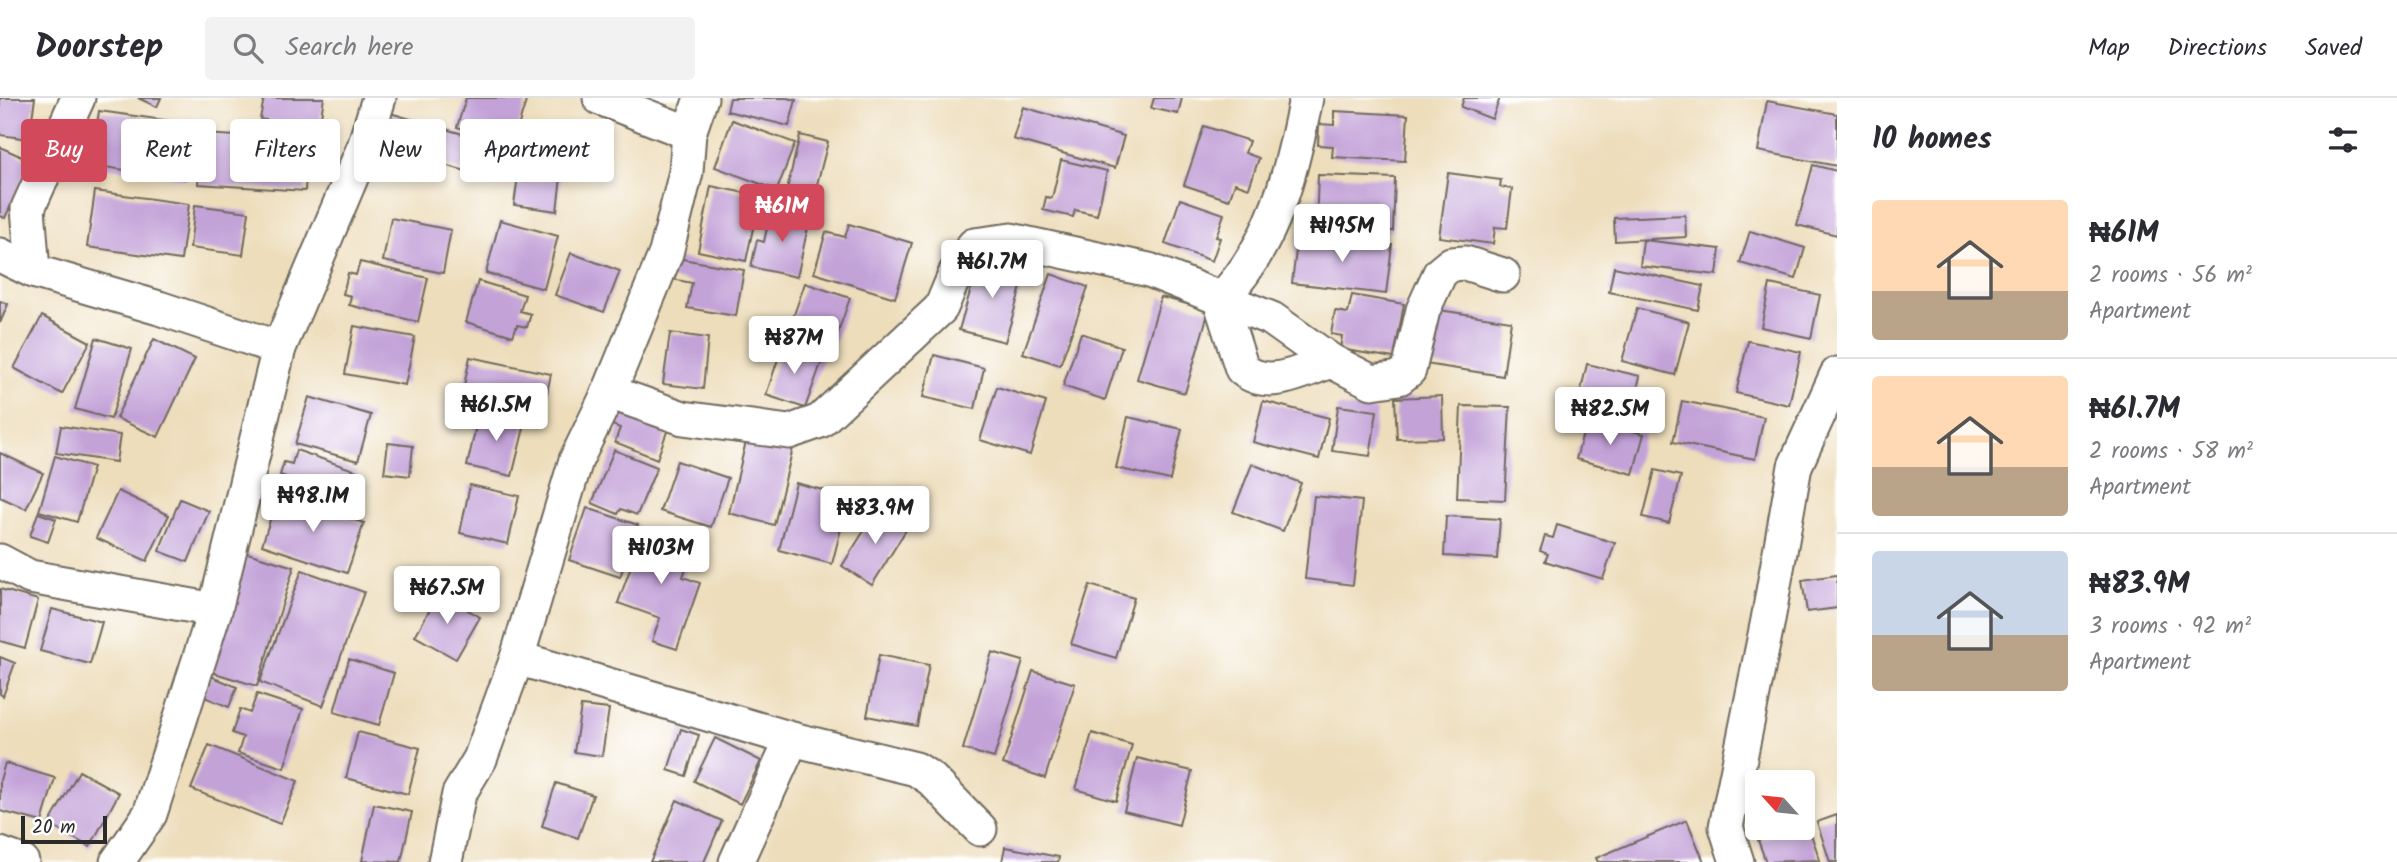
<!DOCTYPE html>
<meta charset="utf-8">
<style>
body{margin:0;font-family:Kalam,sans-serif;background:#f2f2f3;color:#2b2b33;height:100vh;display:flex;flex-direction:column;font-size:26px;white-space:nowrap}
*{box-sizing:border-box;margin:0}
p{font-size:23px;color:#7c7c81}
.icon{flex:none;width:38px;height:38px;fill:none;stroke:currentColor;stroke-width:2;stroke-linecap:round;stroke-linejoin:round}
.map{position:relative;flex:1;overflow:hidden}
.sheet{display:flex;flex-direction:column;background:#fff;width:560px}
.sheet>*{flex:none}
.hud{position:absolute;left:21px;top:21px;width:665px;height:63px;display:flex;gap:14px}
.needle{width:46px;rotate:297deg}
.buttons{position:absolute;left:1745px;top:672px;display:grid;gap:14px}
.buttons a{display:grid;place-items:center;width:70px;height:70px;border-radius:7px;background:#fff;box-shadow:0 4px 10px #0003;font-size:35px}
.scale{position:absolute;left:21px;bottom:18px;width:86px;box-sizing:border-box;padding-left:7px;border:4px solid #2b2b2b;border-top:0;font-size:19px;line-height:24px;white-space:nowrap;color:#2b2b2b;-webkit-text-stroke:5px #fff;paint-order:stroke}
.price{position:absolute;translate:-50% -60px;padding:0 16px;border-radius:7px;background:#fff;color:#222;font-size:23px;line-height:46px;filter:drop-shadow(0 2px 4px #0008)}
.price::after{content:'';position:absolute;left:50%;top:42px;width:21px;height:16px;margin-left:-10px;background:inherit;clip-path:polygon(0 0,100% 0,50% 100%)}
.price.current{background:#d1495b;color:#fff}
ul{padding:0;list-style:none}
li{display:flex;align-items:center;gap:21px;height:175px;padding:0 35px}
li+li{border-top:2px solid #e1e1e2}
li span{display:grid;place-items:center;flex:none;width:196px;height:140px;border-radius:7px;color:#555}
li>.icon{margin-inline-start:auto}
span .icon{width:84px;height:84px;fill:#fffc;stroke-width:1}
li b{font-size:30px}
h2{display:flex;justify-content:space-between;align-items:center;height:84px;padding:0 35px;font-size:30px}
.chip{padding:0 24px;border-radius:7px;background:#fff;box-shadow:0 4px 10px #0003;font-size:24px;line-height:63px}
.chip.current{background:#d1495b;color:#fff}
header{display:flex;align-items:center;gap:42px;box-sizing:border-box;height:98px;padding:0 35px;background:#fff;border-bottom:2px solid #e1e1e2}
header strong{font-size:33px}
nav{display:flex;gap:38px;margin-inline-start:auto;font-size:24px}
.search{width:490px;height:63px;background:#f2f2f3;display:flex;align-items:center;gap:18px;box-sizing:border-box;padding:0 24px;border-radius:7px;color:#7c7c81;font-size:26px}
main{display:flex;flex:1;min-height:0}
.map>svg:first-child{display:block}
</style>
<header>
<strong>Doorstep</strong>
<div class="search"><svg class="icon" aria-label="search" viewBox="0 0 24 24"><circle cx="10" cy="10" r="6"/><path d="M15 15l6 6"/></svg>Search here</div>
<nav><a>Map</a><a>Directions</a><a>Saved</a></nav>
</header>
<main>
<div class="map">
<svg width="1837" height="764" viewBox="0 0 1837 764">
<rect width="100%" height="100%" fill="#fff"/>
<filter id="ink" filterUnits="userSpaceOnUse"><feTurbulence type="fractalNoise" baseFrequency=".0143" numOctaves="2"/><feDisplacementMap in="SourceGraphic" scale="14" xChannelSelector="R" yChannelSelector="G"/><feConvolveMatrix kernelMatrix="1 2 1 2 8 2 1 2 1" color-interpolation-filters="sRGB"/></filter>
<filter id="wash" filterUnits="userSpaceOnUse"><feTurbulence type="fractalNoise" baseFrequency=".00686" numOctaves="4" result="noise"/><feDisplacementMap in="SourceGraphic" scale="28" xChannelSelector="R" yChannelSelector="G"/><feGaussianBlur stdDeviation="1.57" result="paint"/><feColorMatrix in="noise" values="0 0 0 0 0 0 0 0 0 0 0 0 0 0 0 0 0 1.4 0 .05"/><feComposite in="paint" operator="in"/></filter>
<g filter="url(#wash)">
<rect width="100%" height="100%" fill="#edddbb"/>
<g id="blocks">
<g fill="#c3a2d8">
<path d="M0 0H35L29 41 0 37Z"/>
<path d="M138 0H161L157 9Z"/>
<path d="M264 0H324L319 31 260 21Z"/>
<path d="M466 0H527L513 45 457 29Z"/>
<path d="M730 0H787L796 2 789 28 727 13Z"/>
<path d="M1154 0H1182L1178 16 1151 10Z"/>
<path d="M1464 0H1500L1492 21 1461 9Z"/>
<path d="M1767 3 1837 16V68L1758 53Z"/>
<path d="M1023 9 1124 38 1115 70 1013 41Z"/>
<path d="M99 13 193 26 185 81 91 67Z"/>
<path d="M1334 13 1408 17 1405 63 1332 59 1333 48 1318 47 1319 26 1334 27Z"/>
<path d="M390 15 511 50 501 83 381 49Z"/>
<path d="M732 22 795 45 777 92 715 69Z"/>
<path d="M1204 28 1249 43 1245 55 1259 60 1249 90 1235 85 1229 102 1184 87Z"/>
<path d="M202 36 308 42 305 93 198 86Z"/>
<path d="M800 37 828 44 814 98 787 91Z"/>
<path d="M0 49 31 63 5 120 0 118Z"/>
<path d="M521 56 563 61 557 113 514 107Z"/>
<path d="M1061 62 1107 73 1097 117 1075 112 1073 119 1043 112 1046 99 1052 100Z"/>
<path d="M1813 67 1837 73V137L1797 127Z"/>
<path d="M1448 75 1501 82 1500 89 1512 91 1507 130 1495 129 1493 146 1439 139Z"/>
<path d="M1318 77 1395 80 1393 133 1316 129Z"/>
<path d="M711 88 760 98 746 163 698 153Z"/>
<path d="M95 93 189 106 181 162 87 149Z"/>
<path d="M1180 101 1224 116 1216 139 1220 140 1212 163 1165 146Z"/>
<path d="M195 107 249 114 243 157 190 150Z"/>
<path d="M771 111 810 120 797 179 751 169 757 142 764 144Z"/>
<path d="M1685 117 1686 139 1615 143 1614 120Z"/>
<path d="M391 120 451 132 443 175 383 163Z"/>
<path d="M500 122 558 138 544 191 486 175Z"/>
<path d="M849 126 912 145 895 200 814 175 826 134 845 139Z"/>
<path d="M1750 133 1805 150 1796 181 1740 165Z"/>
<path d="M1298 136 1392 147 1386 196 1292 185Z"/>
<path d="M1643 142 1720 151 1717 177 1640 168Z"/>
<path d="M571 155 620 173 604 214 555 197Z"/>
<path d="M671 159 744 172 736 218 687 210 692 185 667 180Z"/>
<path d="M980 159 1026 172 1005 244 959 232Z"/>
<path d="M360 164 428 180 418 224 349 207 351 198 343 196 348 175 356 177Z"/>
<path d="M1614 169 1703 188 1698 212 1609 194Z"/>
<path d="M1051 176 1088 189 1060 267 1023 255Z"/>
<path d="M478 183 525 197 520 213 531 216 527 229 517 227 513 238 466 224Z"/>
<path d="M805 185 850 200 834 246 789 231Z"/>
<path d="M1770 186 1820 197 1811 240 1761 229Z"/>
<path d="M1352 197 1404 206 1394 260 1340 251 1342 238 1331 236 1335 213 1348 215Z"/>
<path d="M1161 199 1209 212 1185 295 1137 281Z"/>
<path d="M0 203 8 206 0 225Z"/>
<path d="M1637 210 1689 224 1675 277 1622 263Z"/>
<path d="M1433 211 1511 223 1503 278 1425 266Z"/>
<path d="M42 218 90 244 62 296 14 270Z"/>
<path d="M354 228 415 239 405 287 345 276Z"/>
<path d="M670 235 708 240 703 291 663 286Z"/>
<path d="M1081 235 1122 249 1105 302 1063 288Z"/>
<path d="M96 240 132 251 111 321 75 311Z"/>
<path d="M154 241 195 261 158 339 116 320Z"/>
<path d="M1748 243 1801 254 1789 307 1736 295Z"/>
<path d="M783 246 823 260 805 310 766 297Z"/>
<path d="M934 257 984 270 975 311 923 299Z"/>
<path d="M470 259 551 276 542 319 461 302Z"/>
<path d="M1587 266 1640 278 1630 325 1576 313Z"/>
<path d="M997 289 1046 304 1030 357 980 342Z"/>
<path d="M1442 298 1443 340 1397 341 1395 300Z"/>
<path d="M309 299 371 317 358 363 295 346Z"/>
<path d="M1263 303 1329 320 1319 361 1253 344Z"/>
<path d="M1682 303 1764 319 1755 361 1673 344Z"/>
<path d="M617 308 669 328 657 361 615 344 620 330 610 326Z"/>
<path d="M1338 308 1377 313 1370 358 1332 353Z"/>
<path d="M1461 308 1510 309 1505 402 1457 400Z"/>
<path d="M480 311 526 322 512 378 467 368Z"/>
<path d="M1128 319 1182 331 1170 382 1116 370Z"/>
<path d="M1587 321 1644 336 1633 376 1576 361Z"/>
<path d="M61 328 120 337 116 364 56 355Z"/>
<path d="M747 339 793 350 774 427 729 415Z"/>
<path d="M388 345 413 348 410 378 384 375Z"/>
<path d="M296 352 357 373 344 410 286 391 289 380 280 377 284 364 292 366Z"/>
<path d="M614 352 657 369 637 417 621 411 618 416 592 405Z"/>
<path d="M0 355 43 375 26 411 0 399Z"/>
<path d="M55 358 93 369 77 424 39 413Z"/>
<path d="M677 363 728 380 711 429 660 413Z"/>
<path d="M1252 366 1301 385 1283 433 1233 414Z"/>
<path d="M1655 372 1681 378 1669 425 1643 419Z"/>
<path d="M796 385 849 399 832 466 779 452Z"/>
<path d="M470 387 519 398 508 446 460 435Z"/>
<path d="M118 393 169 417 147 463 96 440Z"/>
<path d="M278 397 364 425 347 475 262 447Z"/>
<path d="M1314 398 1362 403 1353 487 1305 481Z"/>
<path d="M180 401 209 413 188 464 159 453Z"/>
<path d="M879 409 909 427 872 487 842 468Z"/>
<path d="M587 410 638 427 620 479 569 462Z"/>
<path d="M38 415 56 421 48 444 30 438Z"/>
<path d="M1446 418 1500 421 1497 461 1444 458Z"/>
<path d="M1557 427 1615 445 1603 481 1545 463 1548 456 1540 453 1545 438 1553 440Z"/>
<path d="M644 432 693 450 683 479 700 485 677 551 652 543 660 520 618 505Z"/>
<path d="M244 454 294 469 257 588 208 573Z"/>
<path d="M302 472 364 494 323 608 260 584Z"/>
<path d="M1837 477V510L1807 514 1802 482Z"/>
<path d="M1090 487 1134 500 1116 560 1071 546Z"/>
<path d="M0 491 38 502 25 550 0 543Z"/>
<path d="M439 495 480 519 456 561 415 538Z"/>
<path d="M52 511 102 524 90 566 40 553Z"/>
<path d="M992 554 1023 563 994 660 963 651Z"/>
<path d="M879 557 929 567 917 628 867 618Z"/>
<path d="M0 559 15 565 3 598 0 596Z"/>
<path d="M349 561 394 575 379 627 334 614Z"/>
<path d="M1033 573 1075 586 1045 680 1003 666Z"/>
<path d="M211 578 237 589 229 609 202 598Z"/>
<path d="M257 596 303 611 284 670 238 655 243 639 232 635 240 611 250 615Z"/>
<path d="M581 608 609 611 602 658 574 654Z"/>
<path d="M681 631 699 637 686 678 668 672Z"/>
<path d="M358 634 420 650 408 696 346 680Z"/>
<path d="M1092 635 1132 647 1116 703 1076 691Z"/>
<path d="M715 640 761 663 740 706 694 683Z"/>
<path d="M209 647 298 683 280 726 191 691Z"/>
<path d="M1137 660 1192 673 1179 727 1124 713Z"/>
<path d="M5 665 55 680 42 724 0 713V682Z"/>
<path d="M79 673 119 695 90 749 49 726Z"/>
<path d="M556 685 593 697 578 740 542 728Z"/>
<path d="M677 702 722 723 704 764H650Z"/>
<path d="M374 706 412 714 401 764 362 763Z"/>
<path d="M1837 717V764H1830L1817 724Z"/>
<path d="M1687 722 1704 764H1598L1596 760Z"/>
<path d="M1807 725 1820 762 1766 764 1758 742 1793 730H1802Z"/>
<path d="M1005 749 1059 759 1058 764H1002Z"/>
</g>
</g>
</g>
<g filter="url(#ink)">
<use href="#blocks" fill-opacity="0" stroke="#6f695d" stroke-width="2"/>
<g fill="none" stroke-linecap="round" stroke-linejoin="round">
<defs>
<g id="minor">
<path d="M600 0 689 35"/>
<path d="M0 157 33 173 159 210 279 250"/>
<path d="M33 173 28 110 78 0"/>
<path d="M1220 202C1274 148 1292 73 1306 0"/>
<path d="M1220 202 1242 271C1269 293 1302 273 1331 263"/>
<path d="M609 294 683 320 789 334 820 323 941 210 956 174 974 147 1011 142 1149 172 1272 221 1331 263 1372 284 1399 280 1409 272 1423 212 1440 175 1451 166 1465 165 1503 177"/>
<path d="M0 463 30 479 215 512"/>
<path d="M517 560 792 641 916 671 931 681 980 731"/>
<path d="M0 756 22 764"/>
<path d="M117 764 150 716 215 512 279 250 364 49 379 0"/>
<path d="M445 764 459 696 480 661 517 560 576 362 609 294 666 155 686 74 689 35 701 0"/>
<path d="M736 764 792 641"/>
<path d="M1737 764 1726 729 1768 522 1795 368 1837 276"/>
</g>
</defs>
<use href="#minor" stroke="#6f695d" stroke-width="37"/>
<use href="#minor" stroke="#fff" stroke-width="33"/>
</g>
</g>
</svg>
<div class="buttons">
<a><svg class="needle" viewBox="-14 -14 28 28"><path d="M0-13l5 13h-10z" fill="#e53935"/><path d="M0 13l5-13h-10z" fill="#7c7c81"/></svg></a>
</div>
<div class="scale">20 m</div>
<b class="price current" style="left:782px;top:146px">₦61M</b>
<b class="price" style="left:1342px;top:166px">₦195M</b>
<b class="price" style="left:992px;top:202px">₦61.7M</b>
<b class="price" style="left:794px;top:278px">₦87M</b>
<b class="price" style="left:496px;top:345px">₦61.5M</b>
<b class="price" style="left:1610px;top:349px">₦82.5M</b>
<b class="price" style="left:313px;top:436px">₦98.1M</b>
<b class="price" style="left:875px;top:448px">₦83.9M</b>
<b class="price" style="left:661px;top:488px">₦103M</b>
<b class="price" style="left:447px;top:528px">₦67.5M</b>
<div class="hud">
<a class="chip current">Buy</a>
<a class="chip">Rent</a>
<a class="chip">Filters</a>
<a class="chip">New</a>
<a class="chip">Apartment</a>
</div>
</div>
<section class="sheet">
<h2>10 homes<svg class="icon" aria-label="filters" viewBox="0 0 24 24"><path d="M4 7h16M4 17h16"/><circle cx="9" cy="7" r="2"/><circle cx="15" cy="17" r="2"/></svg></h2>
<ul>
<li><span style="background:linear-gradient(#ffd9b3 65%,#b9a48a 0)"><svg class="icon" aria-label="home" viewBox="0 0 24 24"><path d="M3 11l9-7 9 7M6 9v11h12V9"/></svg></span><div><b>₦61M</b><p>2 rooms · 56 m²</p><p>Apartment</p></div></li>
<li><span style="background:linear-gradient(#ffd9b3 65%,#b9a48a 0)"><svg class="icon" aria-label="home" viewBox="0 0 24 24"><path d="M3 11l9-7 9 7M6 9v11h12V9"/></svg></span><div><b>₦61.7M</b><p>2 rooms · 58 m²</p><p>Apartment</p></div></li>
<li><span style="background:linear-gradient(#c9d6e8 60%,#b9a48a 0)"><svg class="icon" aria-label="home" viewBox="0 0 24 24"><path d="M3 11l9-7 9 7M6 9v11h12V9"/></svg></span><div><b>₦83.9M</b><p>3 rooms · 92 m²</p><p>Apartment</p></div></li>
</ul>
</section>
</main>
